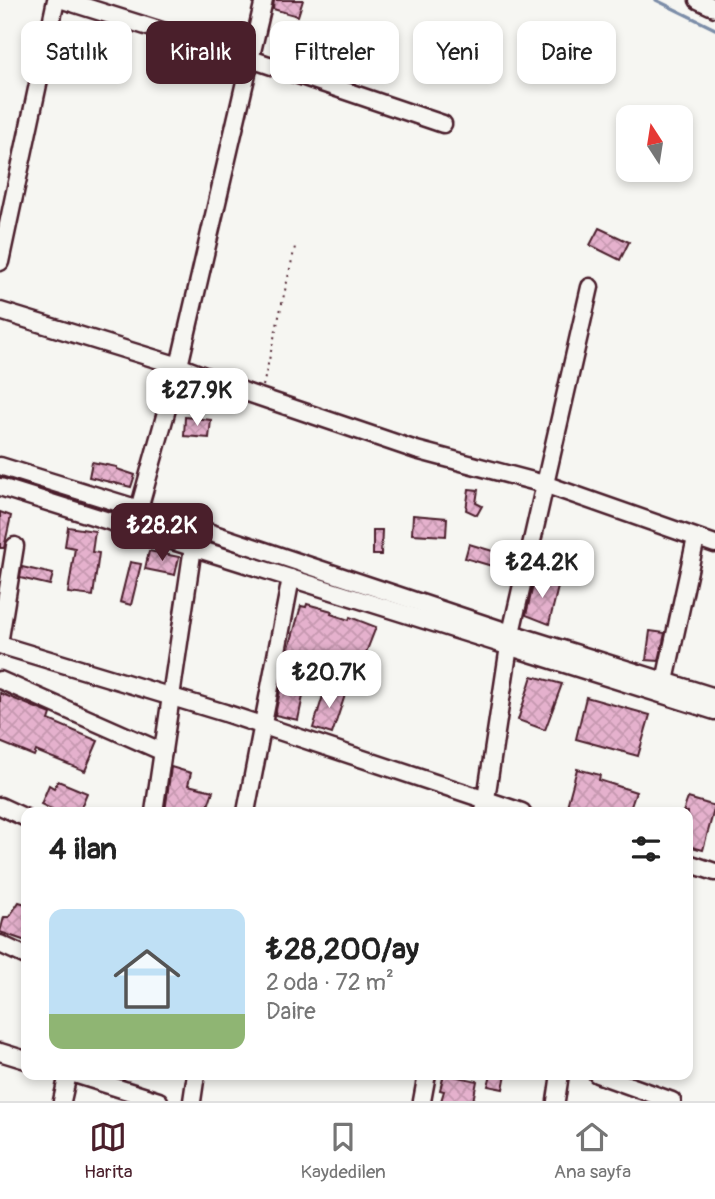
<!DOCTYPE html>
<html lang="tr">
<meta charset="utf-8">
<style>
body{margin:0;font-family:Pangolin,sans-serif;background:#f6f6f6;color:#222;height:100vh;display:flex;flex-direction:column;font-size:26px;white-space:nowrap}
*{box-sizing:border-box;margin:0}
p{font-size:23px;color:#767676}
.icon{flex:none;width:38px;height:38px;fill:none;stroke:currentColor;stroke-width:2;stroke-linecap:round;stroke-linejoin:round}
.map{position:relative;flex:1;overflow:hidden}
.drawer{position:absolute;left:21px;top:807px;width:672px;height:273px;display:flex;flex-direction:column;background:#fff;border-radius:14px;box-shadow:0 4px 10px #0003}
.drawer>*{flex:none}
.banner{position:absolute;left:21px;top:21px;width:674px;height:63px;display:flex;gap:14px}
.needle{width:46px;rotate:348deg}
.buttons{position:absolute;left:616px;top:105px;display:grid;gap:14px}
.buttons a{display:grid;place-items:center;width:77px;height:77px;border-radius:14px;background:#fff;box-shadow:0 4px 10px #0003;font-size:35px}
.price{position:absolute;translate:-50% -60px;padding:0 16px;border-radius:14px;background:#fff;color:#222;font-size:23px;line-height:46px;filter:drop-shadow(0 2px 4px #0008)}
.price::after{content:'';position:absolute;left:50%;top:42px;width:21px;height:16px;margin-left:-10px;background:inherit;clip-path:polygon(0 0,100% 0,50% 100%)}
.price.on{background:#4a1f2b;color:#fff}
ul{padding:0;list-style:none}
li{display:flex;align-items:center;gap:21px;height:175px;padding:0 28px}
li+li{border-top:2px solid #e0e0e0}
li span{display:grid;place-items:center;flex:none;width:196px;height:140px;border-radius:14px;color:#555}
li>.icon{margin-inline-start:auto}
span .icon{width:84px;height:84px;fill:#fffc;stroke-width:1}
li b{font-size:30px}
h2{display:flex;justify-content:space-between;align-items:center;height:84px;padding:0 28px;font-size:30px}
.chip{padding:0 24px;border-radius:14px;background:#fff;box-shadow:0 4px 10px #0003;font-size:24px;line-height:63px}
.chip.on{background:#4a1f2b;color:#fff}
.tab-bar{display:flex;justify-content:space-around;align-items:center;height:98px;border-top:2px solid #e0e0e0;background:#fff;font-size:19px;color:#767676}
.tab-bar a{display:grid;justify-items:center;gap:4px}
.tab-bar .on{color:#4a1f2b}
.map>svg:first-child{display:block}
</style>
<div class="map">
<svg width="715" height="1101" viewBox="0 0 715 1101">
<defs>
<pattern id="building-cross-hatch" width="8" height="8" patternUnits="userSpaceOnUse" patternTransform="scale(1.75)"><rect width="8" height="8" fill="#e5b1cd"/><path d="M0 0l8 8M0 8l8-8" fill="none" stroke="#c698b0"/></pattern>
</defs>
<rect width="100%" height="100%" fill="#f6f6f2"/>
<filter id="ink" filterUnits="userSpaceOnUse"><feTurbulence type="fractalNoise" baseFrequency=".0143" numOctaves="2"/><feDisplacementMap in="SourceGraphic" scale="14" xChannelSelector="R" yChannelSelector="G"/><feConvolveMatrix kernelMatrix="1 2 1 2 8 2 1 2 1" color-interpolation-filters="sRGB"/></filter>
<g filter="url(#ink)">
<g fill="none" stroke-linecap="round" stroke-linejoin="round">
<path stroke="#7b8da8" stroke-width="3.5" d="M656 0 715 29"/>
</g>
<g fill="url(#building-cross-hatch)" stroke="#4a1f2b" stroke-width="2">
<path d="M274 0H303L298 16 273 9Z"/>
<path d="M599 228 629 242 620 260 590 245Z"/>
<path d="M185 417 211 420 209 438 184 436Z"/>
<path d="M92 462 117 467V469L135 475 131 487 89 477Z"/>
<path d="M469 489 478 490 476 503 482 506 477 515 466 510Z"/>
<path d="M0 512 11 516 4 548H0Z"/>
<path d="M413 515 447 518 446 536 412 534Z"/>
<path d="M68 527 95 531 92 552 99 553 93 596 68 593 75 548 65 546Z"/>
<path d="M373 530H382L381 555H373Z"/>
<path d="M469 544 506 555 502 569 465 558Z"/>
<path d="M149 551 179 557 175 575 145 569Z"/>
<path d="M130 562 141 564 131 605 120 602Z"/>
<path d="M22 567 53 574 50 585 20 578Z"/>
<path d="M535 577 559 583 549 624 526 615Z"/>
<path d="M307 604 332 611 331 614 349 620 350 617 376 627 360 668 320 651 319 656 296 649 294 657 287 655 301 606 306 607Z"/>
<path d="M650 631 665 633 659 661 646 660Z"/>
<path d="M284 672 307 677 298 720 275 715Z"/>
<path d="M532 676 562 684 545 730 518 720Z"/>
<path d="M326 686 346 692 332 734 313 728Z"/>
<path d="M0 693 51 714 49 720 98 741 85 771 36 751 34 756 0 742Z"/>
<path d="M586 697 650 715 638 756 576 739Z"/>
<path d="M171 767 191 773 188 785 213 791 206 812H165Z"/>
<path d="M577 769 600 775 599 780 636 792 629 812H586L567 806Z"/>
<path d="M58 781 87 793 79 812H57L41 804 49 785 54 788Z"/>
<path d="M688 798 715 806 703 850 688 846V812H683Z"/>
<path d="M19 902 26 904V941L0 932 4 917H9Z"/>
<path d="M444 1074 477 1081 473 1101H441L444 1091 440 1090Z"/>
<path d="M491 1074H506L503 1089 488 1086Z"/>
</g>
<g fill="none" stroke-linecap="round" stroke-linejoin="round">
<defs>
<g id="minor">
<path d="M63 0 251 59 443 124"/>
<path d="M698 0 715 8"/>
<path d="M0 262 56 0"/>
<path d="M0 311 179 366 248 393 416 450 544 484 715 544"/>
<path d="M0 466 139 509 511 633 715 697"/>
<path d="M0 487 715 711"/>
<path d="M139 509 179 366 264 0"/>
<path d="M0 638 15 546"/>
<path d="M0 645 225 713 522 812"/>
<path d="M0 680 163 752"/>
<path d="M665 681 696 538"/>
<path d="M0 806 26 818"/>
<path d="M154 812 193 547"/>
<path d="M246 812 291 578"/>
<path d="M484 812 511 633 590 287"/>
<path d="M688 863 715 872"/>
<path d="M0 944 26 956"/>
<path d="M0 1052 26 1060"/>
<path d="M74 1074 159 1101"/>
<path d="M597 1074 672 1101"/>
<path d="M62 1101 68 1074"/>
<path d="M192 1101 196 1074"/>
<path d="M422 1101 427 1074"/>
<path d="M556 1101 560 1074"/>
</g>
</defs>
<use href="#minor" stroke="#4a1f2b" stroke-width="21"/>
<path stroke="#4a1f2b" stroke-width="2" stroke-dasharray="2 5" stroke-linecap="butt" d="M263 386 295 247"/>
<use href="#minor" stroke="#f6f6f2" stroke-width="16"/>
</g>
</g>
</svg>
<div class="buttons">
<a><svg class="needle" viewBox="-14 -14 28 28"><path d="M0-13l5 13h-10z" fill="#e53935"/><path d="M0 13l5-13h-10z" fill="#767676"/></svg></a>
</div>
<b class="price" style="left:197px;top:428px">₺27.9K</b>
<b class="price on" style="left:162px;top:563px">₺28.2K</b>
<b class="price" style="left:542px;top:600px">₺24.2K</b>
<b class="price" style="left:329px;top:710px">₺20.7K</b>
<div class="banner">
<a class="chip">Satılık</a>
<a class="chip on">Kiralık</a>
<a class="chip">Filtreler</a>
<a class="chip">Yeni</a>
<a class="chip">Daire</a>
</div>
<section class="drawer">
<h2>4 ilan<svg class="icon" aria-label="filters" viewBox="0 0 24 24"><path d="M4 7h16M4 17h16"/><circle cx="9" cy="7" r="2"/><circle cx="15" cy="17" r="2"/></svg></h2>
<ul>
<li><span style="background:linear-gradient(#bfe0f5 75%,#8fb573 0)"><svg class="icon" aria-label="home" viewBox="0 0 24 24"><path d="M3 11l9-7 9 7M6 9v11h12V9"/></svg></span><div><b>₺28,200/ay</b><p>2 oda · 72 m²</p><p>Daire</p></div></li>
</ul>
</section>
</div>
<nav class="tab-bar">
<a class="on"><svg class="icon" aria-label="map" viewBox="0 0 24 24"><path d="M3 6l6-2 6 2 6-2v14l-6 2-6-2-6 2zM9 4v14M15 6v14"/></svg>Harita</a>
<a><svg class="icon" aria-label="saved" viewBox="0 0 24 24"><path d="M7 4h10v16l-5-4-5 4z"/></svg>Kaydedilen</a>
<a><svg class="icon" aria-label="home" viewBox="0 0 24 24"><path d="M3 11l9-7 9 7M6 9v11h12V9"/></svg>Ana sayfa</a>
</nav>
